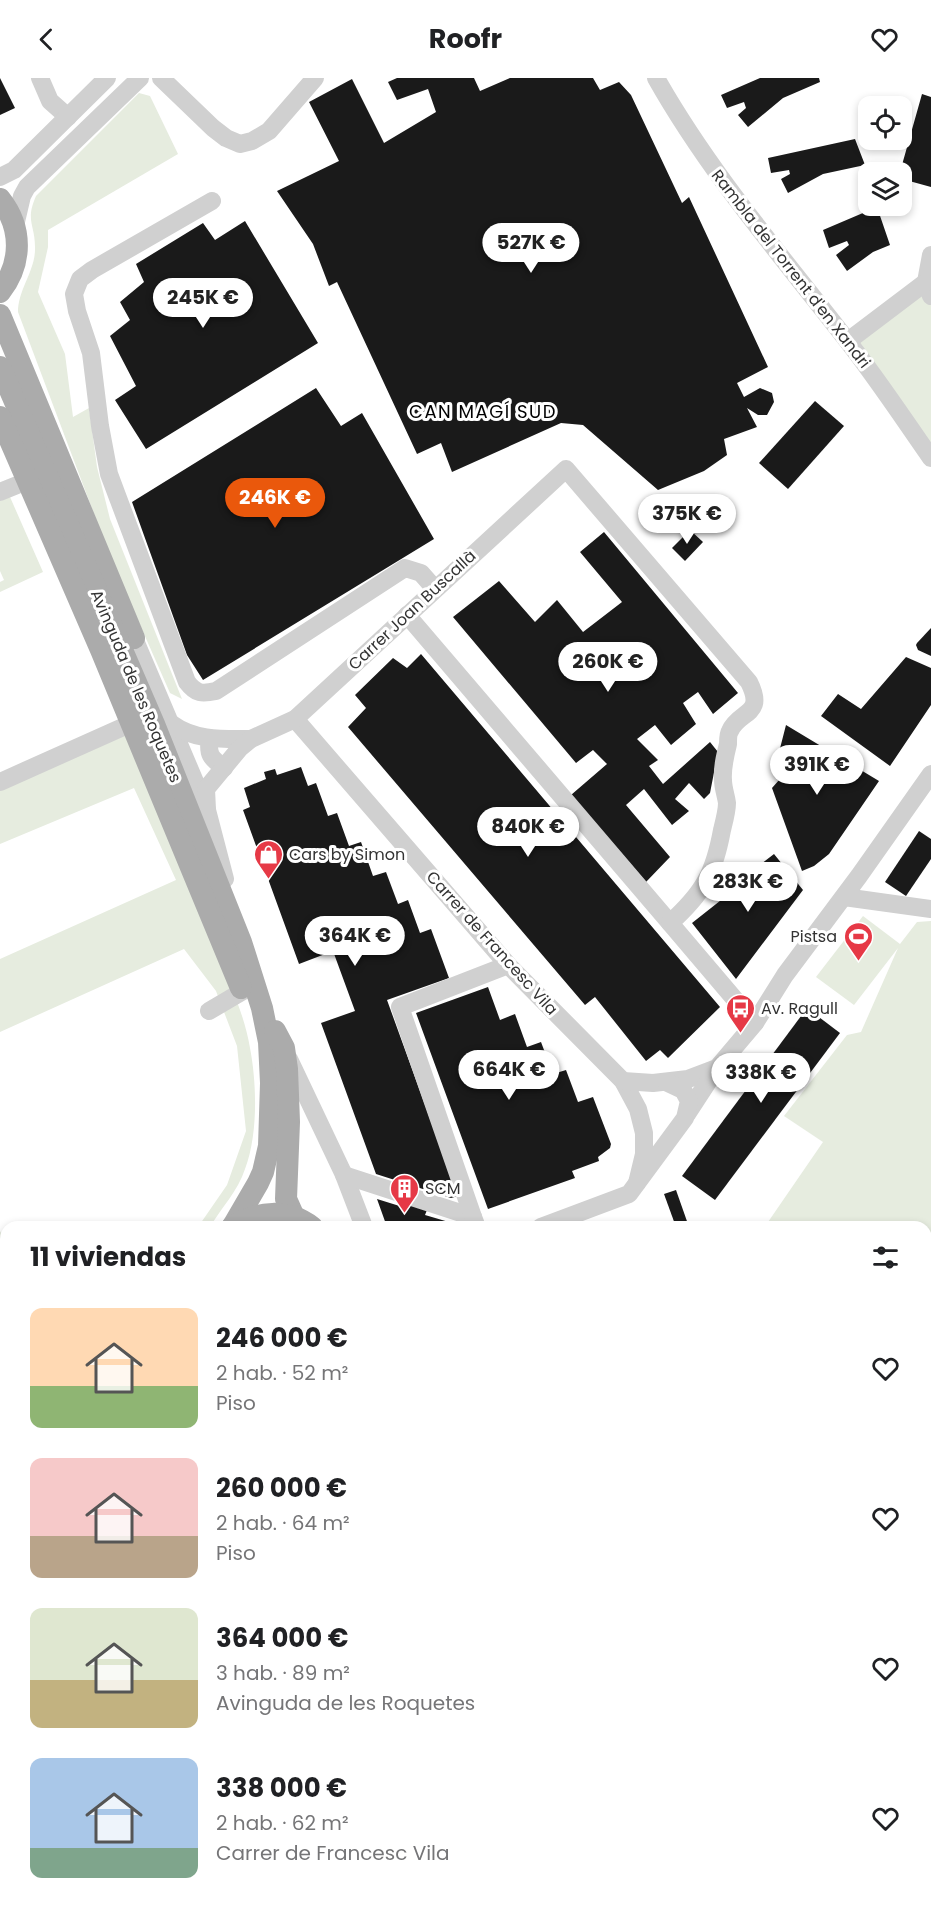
<!DOCTYPE html>
<html lang="es">
<meta charset="utf-8">
<style>
body{margin:0;font-family:Poppins,sans-serif;background:#f2f2f2;color:#202124;height:100vh;display:flex;flex-direction:column;font-size:22px;white-space:nowrap}
*{box-sizing:border-box;margin:0}
p{font-size:20px;color:#757577}
.icon{flex:none;width:33px;height:33px;fill:none;stroke:currentColor;stroke-width:2;stroke-linecap:round;stroke-linejoin:round}
.map{position:relative;flex:1;overflow:hidden}
.side{position:absolute;left:0px;top:1143px;width:932px;height:684px;display:flex;flex-direction:column;background:#fff;border-radius:18px 18px 0 0;box-shadow:0 3px 9px #0003}
.side>*{flex:none}
.buttons{position:absolute;left:858px;top:18px;display:grid;gap:12px}
.buttons a{display:grid;place-items:center;width:54px;height:54px;border-radius:12px;background:#fff;box-shadow:0 3px 9px #0003;font-size:30px}
.price{position:absolute;translate:-50% -51px;padding:0 14px;border-radius:21px;background:#fff;color:#222;font-size:20px;line-height:39px;filter:drop-shadow(0 2px 3px #0008)}
.price::after{content:'';position:absolute;left:50%;top:36px;width:18px;height:14px;margin-left:-9px;background:inherit;clip-path:polygon(0 0,100% 0,50% 100%)}
.price.current{background:#ea580c;color:#fff}
ul{padding:0;list-style:none}
li{display:flex;align-items:center;gap:18px;height:150px;padding:0 30px}
li span{display:grid;place-items:center;flex:none;width:168px;height:120px;border-radius:12px;color:#555}
li>.icon{margin-inline-start:auto}
span .icon{width:72px;height:72px;fill:#fffc;stroke-width:1}
li b{font-size:26px}
h2{display:flex;justify-content:space-between;align-items:center;height:72px;padding:0 30px;font-size:26px}
header{display:flex;justify-content:space-between;align-items:center;height:78px;padding:0 30px;background:#fff;font-size:27px;font-weight:700}
.map>svg:first-child{display:block}
</style>
<header><svg class="icon" aria-label="back" viewBox="0 0 24 24"><path d="M15 5l-7 7 7 7"/></svg>Roofr<svg class="icon" aria-label="heart" viewBox="0 0 24 24"><path d="M12 20l-8-8c-3-5 5-10 8-4 3-6 11-1 8 4z"/></svg></header>
<div class="map">
<svg width="931" height="1827" viewBox="0 0 931 1827">
<rect width="100%" height="100%" fill="#fff"/>
<g fill="#e6ecdf">
<path d="M139 15 150 18 178 76 48 152V169L38 214 65 276 73 339 89 330 97 389 110 441 182 621 170 615 111 481 18 234C18 211 36 192 35 169 35 146 25 143 36 118Z"/>
<path d="M926 204 931 218V380L848 263Z"/>
<path d="M10 419 43 494 0 514V504L4 502 0 493V423Z"/>
<path d="M125 653C155 723 184 793 212 863 226 898 244 933 250 970 257 1006 258 1057 245 1091 238 1113 221 1130 210 1149H198L227 1107 246 1053 237 968 216 913 184 871 0 954V881L176 802 134 710 0 766V710Z"/>
<path d="M863 838 900 866 917 844 931 843V1228L926 1232V1149H769L766 1147 823 1064 784 1038 847 957 861 954 898 870 854 927 816 899Z"/>
<path d="M0 1153 6 1163V1670L0 1672Z"/>
<path d="M931 1245V1827H882L885 1821H926V1248Z"/>
</g>
<g fill="none" stroke-linecap="round" stroke-linejoin="round">
<g stroke="#cfe2ee" stroke-width="4.5">
<path d="M926 1299 927 1296"/>
<path d="M926 1476 931 1480"/>
</g>
</g>
<g fill="#1a1a1a">
<path d="M0 0 15 30 0 37Z"/>
<path d="M397 0H474L480 13 510 0H593L600 12 619 4 631 17 682 125 689 119 768 289 737 305 744 319 760 310 772 315 774 324 767 337H758L747 330 757 349 724 361 727 377 704 393 658 412 583 347 561 345 452 394 441 365 417 376 337 204 329 208 313 166 277 113 339 83 309 24 352 1 384 65 436 34 428 11 397 22 388 4Z"/>
<path d="M760 0H819L820 4 783 20 748 49 738 37 746 30 744 24 727 30 721 17Z"/>
<path d="M922 16 931 19V109L902 101V94H900Z"/>
<path d="M855 61 865 87 823 96 788 115 781 101 790 96 789 92 771 95 768 80Z"/>
<path d="M877 129 890 167 873 174 847 193 836 177 849 167 847 163 829 170 823 152Z"/>
<path d="M245 143 318 265 146 371 115 322 136 308 110 258 130 242 120 224 144 204 136 186 203 145 215 162Z"/>
<path d="M316 310 341 348 362 335 434 461 203 602 187 577 132 424Z"/>
<path d="M815 323 844 348 788 411 759 385Z"/>
<path d="M690 452 703 464 685 483 672 470Z"/>
<path d="M604 454 738 615 713 636 698 614 683 625 696 646 671 667 655 647 637 661 658 682 649 688 663 706 710 664 718 674 710 715 704 721 689 705 675 721 689 733 672 747 644 711 626 727 670 779 646 804 571 717 607 686 593 672 576 685 453 539 499 503 535 544 557 522 583 554 622 524 580 474Z"/>
<path d="M931 550V578L918 572 916 567 917 565Z"/>
<path d="M421 576 720 929 668 980 660 972 646 983 595 919 585 927 348 649 366 630 355 617 393 580 407 590Z"/>
<path d="M906 579 931 590V627L890 688 821 638 838 616 861 631Z"/>
<path d="M786 647 879 703 829 776 814 788 802 793 772 710 787 693 776 686Z"/>
<path d="M301 689 308 708 316 705 328 738 337 735 349 768 361 764 373 798 386 794 398 826 408 822 420 855 431 851 449 900 387 922 458 1118 451 1120 376 1096 321 945 355 933 333 873 299 886 243 732 250 729 244 710 266 701 264 694 275 691 277 697Z"/>
<path d="M919 753 931 761V781L906 818 885 804Z"/>
<path d="M774 776 803 812 736 901 692 845 730 815 722 806 742 789 748 796Z"/>
<path d="M488 909 500 942 515 936 527 969 541 964 553 996 566 992 578 1024 593 1019 611 1066 610 1070 598 1079 599 1083 572 1093 575 1100 488 1131 416 935Z"/>
<path d="M807 930 840 955 715 1122 682 1098Z"/>
<path d="M676 1112 689 1149H676L664 1116Z"/>
<path d="M377 1121 406 1130 407 1126 427 1132 425 1137 459 1147 455 1149H387Z"/>
<path d="M560 1821H605L614 1827H570Z"/>
<path d="M674 1821H719L713 1827H681Z"/>
</g>
<g fill="none" stroke-linecap="round" stroke-linejoin="round">
<g stroke="#d0d0d0" stroke-width="18">
<path d="M40 0 50 23 68 39"/>
<path d="M161 0 213 50 226 60 240 66 252 63 269 53 315 0"/>
<path d="M656 0C709 94 780 176 846 261 876 299 903 340 931 380"/>
<path d="M0 99 14 92 107 0"/>
<path d="M212 123 92 192 80 201 74 216 77 233 91 275 100 348 109 396 187 604C196 616 202 616 216 613L405 490 421 495 435 511"/>
<path d="M15 148 22 118 27 109 140 0"/>
<path d="M931 177 926 204 931 218"/>
<path d="M848 263 926 204"/>
<path d="M0 414 27 403"/>
<path d="M407 537 670 845"/>
<path d="M134 560 207 732 225 801"/>
<path d="M295 641 508 887 623 1003 638 1031 644 1055V1076L637 1105"/>
<path d="M172 646C195 663 224 661 251 661"/>
<path d="M210 660C207 677 211 680 224 690"/>
<path d="M0 704 132 645"/>
<path d="M207 732 206 711 240 670 251 661 295 641 566 391 749 604C766 638 739 632 730 653 728 656 728 662 728 666 725 678 722 690 723 702 723 710 726 717 727 725 727 733 724 744 722 752 714 796 703 815 670 845L755 945"/>
<path d="M844 819 931 831"/>
<path d="M209 933 243 913"/>
<path d="M289 981 344 1097 364 1149"/>
<path d="M623 1003 653 1005 688 1001 717 990 755 945 785 897 859 798 931 696"/>
<path d="M687 1036 717 990"/>
<path d="M344 1097 473 1139 476 1147"/>
<path d="M473 1139 400 929 508 887"/>
<path d="M541 1149 629 1116 685 1040 689 1023 683 1012 666 1004"/>
<path d="M926 1232 931 1228"/>
<path d="M445 1821 447 1827"/>
<path d="M520 1821 535 1827"/>
<path d="M752 1821 760 1827"/>
<path d="M402 1827 412 1821"/>
<path d="M869 1827 872 1821"/>
</g>
<g stroke="#ababab" stroke-width="22">
<path d="M0 121C23 150 22 186 0 214"/>
<path d="M0 237 134 560"/>
<path d="M0 289 154 646 241 864 262 930 269 964 271 1005 269 1068 263 1094 258 1105 233 1148"/>
<path d="M0 339 101 572 241 910"/>
<path d="M275 953 284 970 287 991 289 1044 286 1121 294 1139"/>
<path d="M232 1149C258 1133 287 1130 312 1149"/>
<path d="M800 1821 807 1827"/>
</g>
</g>
<defs>
<symbol id="shop-pin" viewBox="-11 -11 22 30"><path d="M0 17L-7.5 6A9.5 9.5 0 1 1 7.5 6Z" fill="#e63946" stroke="#fff"/><path d="M-5-2.5h2.3a2.7 3.5 0 0 1 5.4 0H5L5.5 6h-11ZM-1.5-2.5h3a1.5 2.3 0 0 0-3 0Z" fill="#fff"/></symbol>
<symbol id="stadium-pin" viewBox="-11 -11 22 30"><path d="M0 17L-7.5 6A9.5 9.5 0 1 1 7.5 6Z" fill="#e63946" stroke="#fff"/><path d="M0-5a6.5 5 0 1 0 0 10a6.5 5 0 1 0 0-10ZM-3.5-1.8h7v3.6h-7Z" fill="#fff"/></symbol>
<symbol id="bus-pin" viewBox="-11 -11 22 30"><path d="M0 17L-7.5 6A9.5 9.5 0 1 1 7.5 6Z" fill="#e63946" stroke="#fff"/><path d="M-5-6H5V4H4V6H2V4H-2V6H-4V4H-5ZM-3.5-4V0h7V-4ZM-3.5 1.2v1.5H-2V1.2ZM2 1.2v1.5H3.5V1.2Z" fill="#fff"/></symbol>
<symbol id="building-pin" viewBox="-11 -11 22 30"><path d="M0 17L-7.5 6A9.5 9.5 0 1 1 7.5 6Z" fill="#e63946" stroke="#fff"/><path d="M-4-6H4V6H1V3H-1V6H-4ZM-2.5-4.3h1.7v1.8h-1.7ZM.8-4.3h1.7v1.8H.8ZM-2.5-1h1.7V.8h-1.7ZM.8-1h1.7V.8H.8Z" fill="#fff"/></symbol>
</defs>
<g fill-rule="evenodd">
<use href="#shop-pin" x="252" y="760" width="33" height="45"/>
<use href="#stadium-pin" x="842" y="842" width="33" height="45"/>
<use href="#bus-pin" x="724" y="914" width="33" height="45"/>
<use href="#building-pin" x="388" y="1094" width="33" height="45"/>
</g>
<g text-anchor="middle" dominant-baseline="central" stroke-width="6" stroke-linejoin="round" paint-order="stroke">
<g font-size="16" fill="#333" stroke="#fff">
<text transform="translate(791 191) rotate(52)">Rambla del Torrent d'en Xandri</text>
<text transform="translate(412 532) rotate(-43)">Carrer Joan Buscallà</text>
<text transform="translate(136 608) rotate(67)">Avinguda de les Roquetes</text>
<text transform="translate(492 865) rotate(48)">Carrer de Francesc Vila</text>
</g>
<g font-size="16" fill="#333" stroke="#fff" text-anchor="start">
<text x="289" y="776">Cars by Simon</text>
<text x="837" y="858" text-anchor="end">Pistsa</text>
<text x="761" y="930">Av. Ragull</text>
<text x="425" y="1110">SCM</text>
</g>
<g font-size="18" letter-spacing="1.5" fill="#000" stroke="#fff">
<text x="483" y="333">CAN MAGÍ SUD</text>
</g>
</g>
</svg>
<div class="buttons">
<a><svg class="icon" aria-label="locate" viewBox="0 0 24 24"><circle cx="12" cy="12" r="6"/><path d="M12 2v4M12 18v4M2 12h4M18 12h4"/></svg></a>
<a><svg class="icon" aria-label="layers" viewBox="0 0 24 24"><path d="M12 4l9 5-9 5-9-5zM3 14l9 5 9-5"/></svg></a>
</div>
<b class="price" style="left:531px;top:196px">527K €</b>
<b class="price" style="left:203px;top:251px">245K €</b>
<b class="price current" style="left:275px;top:451px">246K €</b>
<b class="price" style="left:687px;top:467px">375K €</b>
<b class="price" style="left:608px;top:615px">260K €</b>
<b class="price" style="left:817px;top:718px">391K €</b>
<b class="price" style="left:528px;top:780px">840K €</b>
<b class="price" style="left:748px;top:835px">283K €</b>
<b class="price" style="left:355px;top:889px">364K €</b>
<b class="price" style="left:509px;top:1023px">664K €</b>
<b class="price" style="left:761px;top:1026px">338K €</b>
<section class="side">
<h2>11 viviendas<svg class="icon" aria-label="filters" viewBox="0 0 24 24"><path d="M4 7h16M4 17h16"/><circle cx="9" cy="7" r="2"/><circle cx="15" cy="17" r="2"/></svg></h2>
<ul>
<li><span style="background:linear-gradient(#ffd9b3 65%,#8fb573 0)"><svg class="icon" aria-label="home" viewBox="0 0 24 24"><path d="M3 11l9-7 9 7M6 9v11h12V9"/></svg></span><div><b>246 000 €</b><p>2 hab. · 52 m²</p><p>Piso</p></div><svg class="icon" aria-label="heart" viewBox="0 0 24 24"><path d="M12 20l-8-8c-3-5 5-10 8-4 3-6 11-1 8 4z"/></svg></li>
<li><span style="background:linear-gradient(#f6c9c9 65%,#b9a48a 0)"><svg class="icon" aria-label="home" viewBox="0 0 24 24"><path d="M3 11l9-7 9 7M6 9v11h12V9"/></svg></span><div><b>260 000 €</b><p>2 hab. · 64 m²</p><p>Piso</p></div><svg class="icon" aria-label="heart" viewBox="0 0 24 24"><path d="M12 20l-8-8c-3-5 5-10 8-4 3-6 11-1 8 4z"/></svg></li>
<li><span style="background:linear-gradient(#dfe7d0 60%,#c2b280 0)"><svg class="icon" aria-label="home" viewBox="0 0 24 24"><path d="M3 11l9-7 9 7M6 9v11h12V9"/></svg></span><div><b>364 000 €</b><p>3 hab. · 89 m²</p><p>Avinguda de les Roquetes</p></div><svg class="icon" aria-label="heart" viewBox="0 0 24 24"><path d="M12 20l-8-8c-3-5 5-10 8-4 3-6 11-1 8 4z"/></svg></li>
<li><span style="background:linear-gradient(#a9c7e8 75%,#7fa58c 0)"><svg class="icon" aria-label="home" viewBox="0 0 24 24"><path d="M3 11l9-7 9 7M6 9v11h12V9"/></svg></span><div><b>338 000 €</b><p>2 hab. · 62 m²</p><p>Carrer de Francesc Vila</p></div><svg class="icon" aria-label="heart" viewBox="0 0 24 24"><path d="M12 20l-8-8c-3-5 5-10 8-4 3-6 11-1 8 4z"/></svg></li>
</ul>
</section>
</div>
